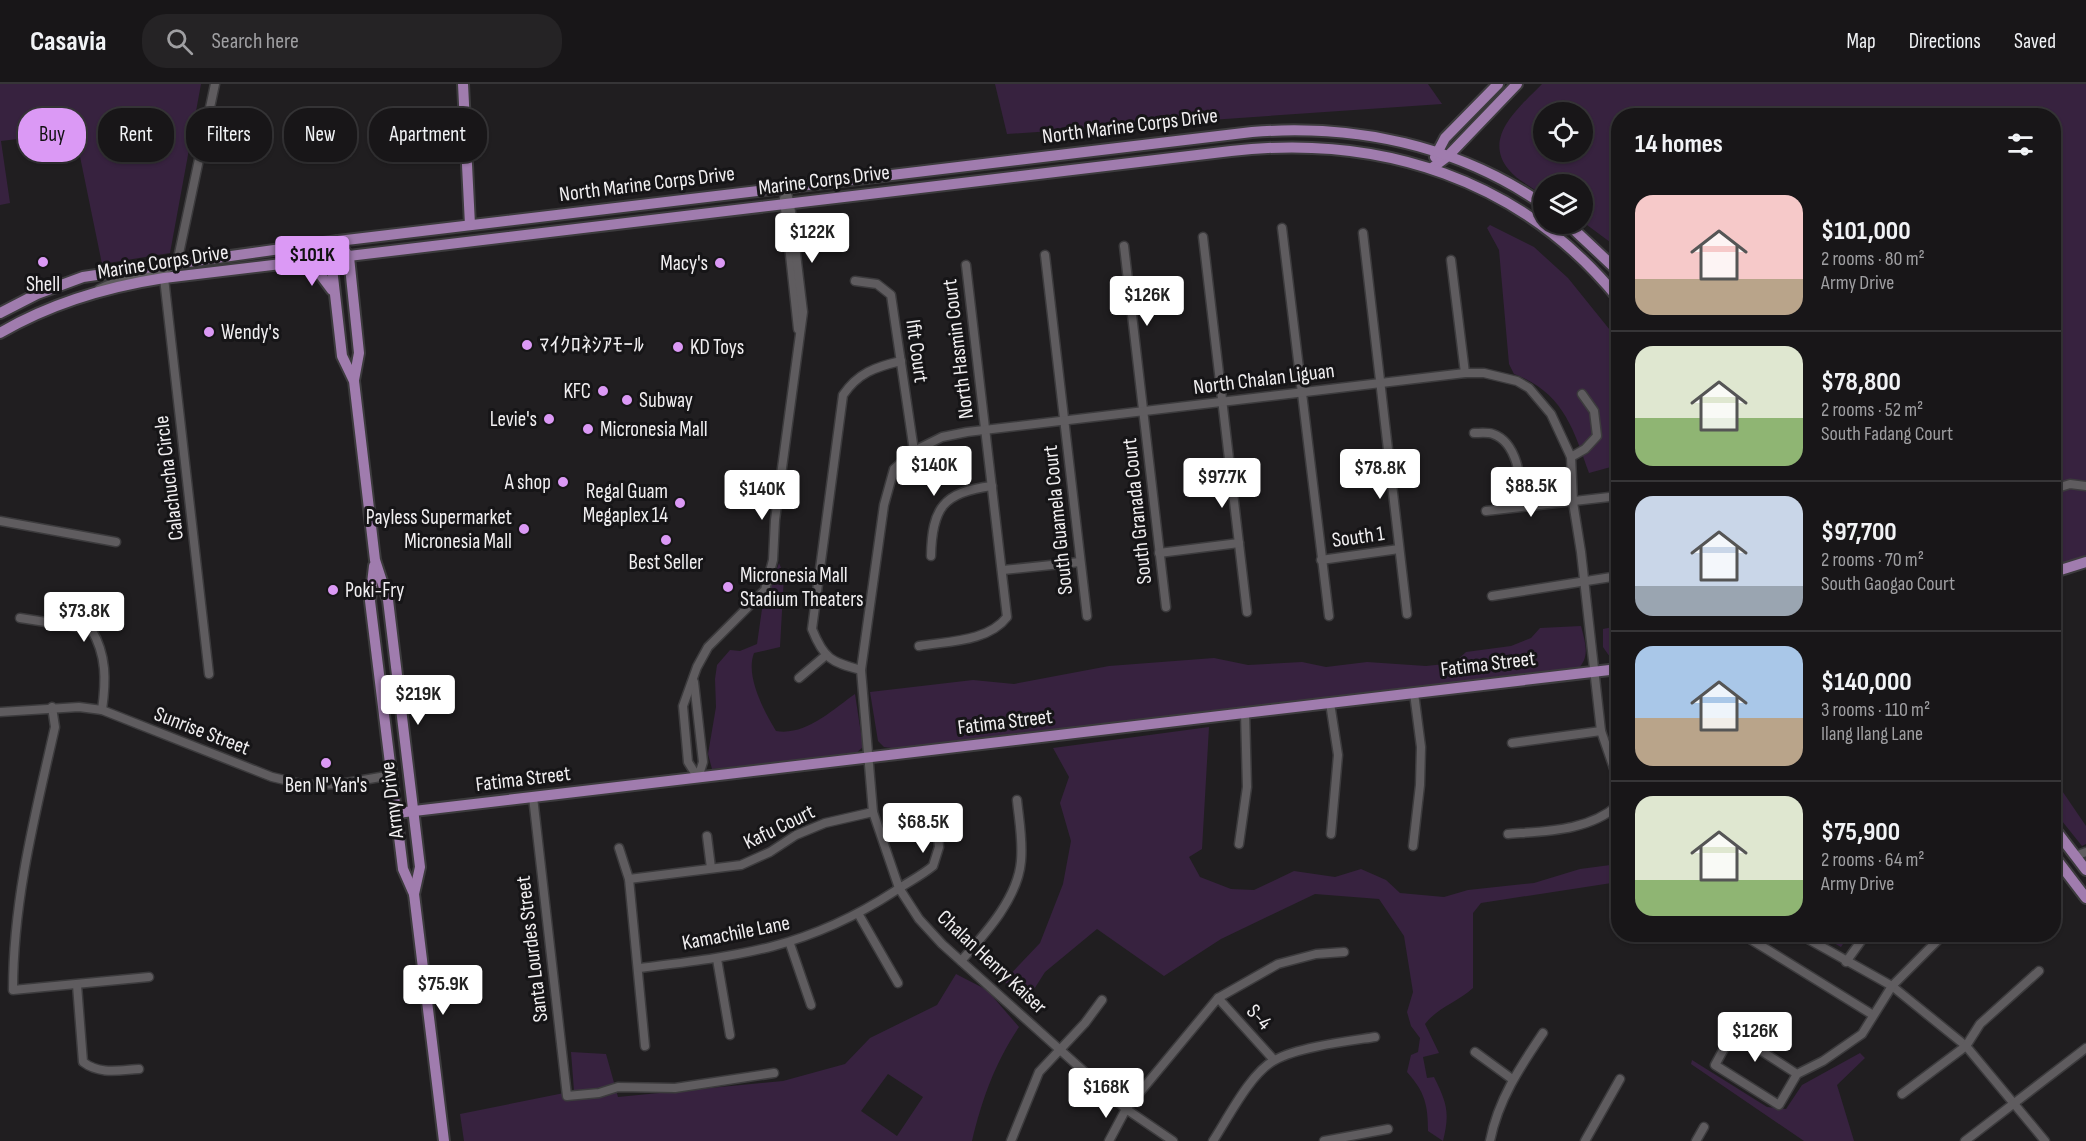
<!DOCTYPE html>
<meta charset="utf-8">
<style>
body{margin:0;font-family:"Sofia Sans Condensed",sans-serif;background:#252325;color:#f1f3f6;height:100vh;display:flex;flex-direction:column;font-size:22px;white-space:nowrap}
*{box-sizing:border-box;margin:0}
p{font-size:20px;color:#9f9fa2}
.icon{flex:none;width:33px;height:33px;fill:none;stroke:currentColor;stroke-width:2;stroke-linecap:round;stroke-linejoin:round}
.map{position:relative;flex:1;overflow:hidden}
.details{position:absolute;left:1611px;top:24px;width:450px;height:834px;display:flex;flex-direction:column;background:#181618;border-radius:24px;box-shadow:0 2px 4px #0004,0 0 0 2px #363537}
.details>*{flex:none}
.top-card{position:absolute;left:18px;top:24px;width:570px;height:54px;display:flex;gap:12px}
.tools{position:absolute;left:1533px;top:18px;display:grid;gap:12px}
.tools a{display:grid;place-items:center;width:60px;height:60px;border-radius:50%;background:#181618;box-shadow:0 2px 4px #0004,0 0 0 2px #363537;font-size:30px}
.price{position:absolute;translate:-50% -51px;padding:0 14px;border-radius:6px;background:#fff;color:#222;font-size:20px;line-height:39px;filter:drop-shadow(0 2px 3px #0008)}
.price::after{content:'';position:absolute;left:50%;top:36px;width:18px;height:14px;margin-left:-9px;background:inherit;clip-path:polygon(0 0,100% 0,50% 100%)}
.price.current{background:#db99f5;color:#111}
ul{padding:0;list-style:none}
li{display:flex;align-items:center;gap:18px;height:150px;padding:0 24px}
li+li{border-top:2px solid #363537}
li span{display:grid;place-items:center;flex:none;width:168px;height:120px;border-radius:18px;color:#555}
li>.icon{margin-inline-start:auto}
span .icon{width:72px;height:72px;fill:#fffc;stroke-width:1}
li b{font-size:26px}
h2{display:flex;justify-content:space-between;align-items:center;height:72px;padding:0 24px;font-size:26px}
.tag{padding:0 21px;border-radius:24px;background:#181618;box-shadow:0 2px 4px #0004,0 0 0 2px #363537;font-size:21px;line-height:54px}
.tag.current{background:#db99f5;color:#111}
header{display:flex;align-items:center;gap:36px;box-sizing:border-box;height:84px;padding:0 30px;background:#181618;border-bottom:2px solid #363537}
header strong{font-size:28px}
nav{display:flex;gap:33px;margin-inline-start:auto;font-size:21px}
.search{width:420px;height:54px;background:#252325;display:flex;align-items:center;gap:15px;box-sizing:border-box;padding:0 21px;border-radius:24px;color:#9f9fa2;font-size:22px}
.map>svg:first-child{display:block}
</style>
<header>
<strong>Casavia</strong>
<div class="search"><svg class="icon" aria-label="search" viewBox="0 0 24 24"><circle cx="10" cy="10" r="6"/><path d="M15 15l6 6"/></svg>Search here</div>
<nav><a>Map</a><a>Directions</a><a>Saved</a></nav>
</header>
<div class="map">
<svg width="2086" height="1057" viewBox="0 0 2086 1057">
<rect width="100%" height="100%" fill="#201e20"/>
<g fill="#37223f" fill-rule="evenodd">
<path d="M0 0H201L170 169 102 180 75 48 1 57 10 119 0 121Z"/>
<path d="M995 0H1428L1442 20 1007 50Z"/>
<path d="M1542 0H2086V474L2054 483V32H1618V164L1583 138 1582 100H1544L1543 111C1533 104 1517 96 1509 86 1481 53 1521 22 1542 0ZM1544 28H1582V68H1544Z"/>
<path d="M1490 141 1534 163 1568 194 1618 256V381L1589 389C1573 343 1562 308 1514 290L1509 280 1499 166 1487 144Z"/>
<path d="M779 479 784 491 780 563 754 569C745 592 764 627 776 647 806 652 832 626 855 610L863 663 855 670 712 685 708 670 716 623 715 595 717 581 730 566 740 567 757 560 762 525Z"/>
<path d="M1581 542C1585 558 1591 573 1577 586L898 665 884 663 878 657 870 608 973 596 1014 600 1109 582 1214 574 1248 581 1302 578 1326 583 1367 578 1426 582 1454 579 1466 568 1511 562 1531 554 1540 544Z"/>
<path d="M1618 542V575L1612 576 1603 563V545Z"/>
<path d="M1209 643 1202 765 1189 773 1200 793 1231 805 1254 806 1294 787 1335 793 1361 785 1386 796 1400 809 1444 813 1468 806 1534 799 1580 785 1618 780V798L1481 819 1473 829V904C1458 918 1438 923 1425 940L1439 969 1423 973 1427 994 1434 993C1447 1019 1450 1029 1443 1057L1428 1047C1428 1021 1425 1008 1407 988L1411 971 1418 968 1420 954 1411 942 1407 928 1413 908 1404 852 1379 815 1315 810 1221 855 1164 892 1097 845 1045 888 1026 918 1004 897 1040 859 1063 800 1071 757 1060 719 1069 693 1053 664Z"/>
<path d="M2054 695 2086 742V760L2082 762 2054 727Z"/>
<path d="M1820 851 1849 850V851L1841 863Z"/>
<path d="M956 890 987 906 1019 943C995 979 982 1015 972 1057H464L460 1030 574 1007 571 968 606 970 618 1013 783 997 845 980 870 954 937 921ZM888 990 923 1013 897 1052 861 1027Z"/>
<path d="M1860 969 1865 974 1837 1001 1854 1057H1804L1691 980 1692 976 1767 1023 1786 1025 1802 1001Z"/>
</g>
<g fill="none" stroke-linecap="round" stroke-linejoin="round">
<defs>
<g id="minor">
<path d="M784 115 798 245"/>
<path d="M1282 144 1329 532"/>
<path d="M1363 149 1407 530"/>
<path d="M1203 153 1247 528"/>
<path d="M1124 162 1166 523"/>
<path d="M1045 171 1087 532"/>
<path d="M1451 176 1465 289"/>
<path d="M164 194 209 590"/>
<path d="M855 197 877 200 891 211 914 367"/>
<path d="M99 205C123 192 155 195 177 179L215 0"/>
<path d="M1474 349C1480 349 1488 348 1493 350 1519 359 1521 399 1523 422"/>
<path d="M1571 373 1585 365 1597 352 1594 327 1582 310"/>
<path d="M2054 405 2070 400 2086 402"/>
<path d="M1486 427 1618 412"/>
<path d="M0 437 116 458"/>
<path d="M1159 469 1239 459"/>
<path d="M931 472C932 424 943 408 992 402"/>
<path d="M1321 476 1399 465"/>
<path d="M1003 486 1080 478"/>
<path d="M1492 512 1618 492"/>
<path d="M20 534 91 545C107 571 106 597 102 626"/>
<path d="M919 562C947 557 988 558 1007 533L966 181"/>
<path d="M861 586C831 578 824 575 812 545L843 311C858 289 875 283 901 277"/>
<path d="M799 594 825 572"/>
<path d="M694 598 703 678 698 694"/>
<path d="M1330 619 1338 671 1331 750"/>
<path d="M52 623 55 643C35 731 13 816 13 906L149 893"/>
<path d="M0 628 79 623 102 626 272 693 306 701 340 700 392 691"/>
<path d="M1512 659 1601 647"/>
<path d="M698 694 688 678 683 622 697 583 708 563 765 506 773 476 775 436 803 228 790 120 785 103"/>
<path d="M533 713 567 1012 599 1009 618 1003 675 1004 774 989"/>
<path d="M1508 750C1546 747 1589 747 1618 721"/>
<path d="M707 752 711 784"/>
<path d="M1239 760 1247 703 1245 628"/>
<path d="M1413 762 1420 701 1421 663 1414 609"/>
<path d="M619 764 629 795 645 962"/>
<path d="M2075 772 2086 768"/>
<path d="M629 795 741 781 770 768 796 751 825 739 873 728"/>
<path d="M859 831 898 899"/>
<path d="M1742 850 1873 931"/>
<path d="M1799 850 1892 902 1966 962 2045 1057"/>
<path d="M790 860 811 921"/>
<path d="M717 875 730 951"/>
<path d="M961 877C985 850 1018 814 1021 777 1023 756 1019 736 1017 716"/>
<path d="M1846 878 1866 850"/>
<path d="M639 884C740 872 808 864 895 807 908 798 921 792 933 782L939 763 936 730"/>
<path d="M77 901 83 978C100 991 120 986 139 985"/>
<path d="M1218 914 1274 976"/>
<path d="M1475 968 1512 995"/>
<path d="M1797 990 1746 957 1727 959 1715 981 1779 1021 1797 990 1823 977 1862 950 1892 902 1944 850"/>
<path d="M1902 1010 1966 962 1980 940 2039 887"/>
<path d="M1011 1057 1039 988 1085 939 1102 916"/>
<path d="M1109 1057 1126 1025 1218 914 1278 880 1316 870 1344 868"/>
<path d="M1173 1057 1126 1025 942 860 919 835 899 804 873 728 861 586 884 421 894 385 914 367 942 353 967 348 1465 289H1484L1517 297 1529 304 1551 330 1571 373 1573 418 1581 468 1601 647 1618 696"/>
<path d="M1213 1057C1228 1034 1251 988 1275 976 1298 963 1349 957 1375 953"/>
<path d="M1324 1057 1388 1045"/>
<path d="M1490 1057C1498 1016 1520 983 1543 949"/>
<path d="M1585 1057 1620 995"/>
<path d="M1696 1057 1704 1043"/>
<path d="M1965 1057 2086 964"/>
</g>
<g id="major">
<path d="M463 0 470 141"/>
<path d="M1435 73 1445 54 1498 0"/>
<path d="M1432 84 1448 72 1517 0"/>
<path d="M1568 140 1618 187"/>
<path d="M338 157 331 175 342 272 354 297 375 476 388 516 420 783 414 810"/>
<path d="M338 157 349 173 359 269 354 296"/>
<path d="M298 180 320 190 332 206"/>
<path d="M0 229 37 210 83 193 130 186 338 157 1252 48C1356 40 1457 61 1544 121"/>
<path d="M0 249C51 219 106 203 164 194L1231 67C1381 50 1521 95 1618 214"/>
<path d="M374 482 370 517 403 785 414 810 444 1057"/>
<path d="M2054 488 2086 478"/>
<path d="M397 729 1618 585"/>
<path d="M2054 744 2086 786"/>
<path d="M2054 772 2086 814"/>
</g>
</defs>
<use href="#minor" stroke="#3c3b3d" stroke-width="11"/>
<use href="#major" stroke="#3c3b3d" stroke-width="14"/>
<use href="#minor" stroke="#5f5c5f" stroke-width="8"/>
<use href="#major" stroke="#a07cae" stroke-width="10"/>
</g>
<g fill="#db99f5" stroke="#161517" stroke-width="2">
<circle cx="43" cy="178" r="6"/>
<circle cx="720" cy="179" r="6"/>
<circle cx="209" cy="248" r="6"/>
<circle cx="527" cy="261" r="6"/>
<circle cx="678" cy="263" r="6"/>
<circle cx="603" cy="307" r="6"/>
<circle cx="627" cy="316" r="6"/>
<circle cx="549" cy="335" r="6"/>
<circle cx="588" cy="345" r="6"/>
<circle cx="563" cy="398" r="6"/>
<circle cx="680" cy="419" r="6"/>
<circle cx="524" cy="445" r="6"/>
<circle cx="666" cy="456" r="6"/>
<circle cx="728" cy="503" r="6"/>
<circle cx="333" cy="506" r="6"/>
<circle cx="326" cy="679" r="6"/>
</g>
<g text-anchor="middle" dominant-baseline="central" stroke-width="6" stroke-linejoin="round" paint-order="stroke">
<g font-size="21" fill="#f1eff1" stroke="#161517">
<text transform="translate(1130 42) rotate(-7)">North Marine Corps Drive</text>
<text transform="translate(824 96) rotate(-7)">Marine Corps Drive</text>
<text transform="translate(647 100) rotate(-7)">North Marine Corps Drive</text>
<text transform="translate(163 178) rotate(-9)">Marine Corps Drive</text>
<text transform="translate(958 265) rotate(-97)">North Hasmin Court</text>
<text transform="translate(917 267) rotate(82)">Ifit Court</text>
<text transform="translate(1264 295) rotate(-7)">North Chalan Liguan</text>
<text transform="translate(169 394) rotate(-97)">Calachucha Circle</text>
<text transform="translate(1137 427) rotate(-96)">South Granada Court</text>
<text transform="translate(1058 436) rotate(-96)">South Guamela Court</text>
<text transform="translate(1358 453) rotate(-8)">South 1</text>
<text transform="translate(1488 580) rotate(-7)">Fatima Street</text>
<text transform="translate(1005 638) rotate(-7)">Fatima Street</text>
<text transform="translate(202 647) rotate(21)">Sunrise Street</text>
<text transform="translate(523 695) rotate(-7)">Fatima Street</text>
<text transform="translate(392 716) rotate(-97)">Army Drive</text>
<text transform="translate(779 743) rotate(-26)">Kafu Court</text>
<text transform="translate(736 849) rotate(-11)">Kamachile Lane</text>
<text transform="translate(532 865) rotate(-97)">Santa Lourdes Street</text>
<text transform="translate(992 878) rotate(43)">Chalan Henry Kaiser</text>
<text transform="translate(1259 933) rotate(47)">S-4</text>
</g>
<g font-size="21" fill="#f1eff1" stroke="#161517" text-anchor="start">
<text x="708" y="179" text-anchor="end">Macy's</text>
<text x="43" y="200" text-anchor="middle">Shell</text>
<text x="221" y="248">Wendy's</text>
<text x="539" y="261">ﾏｲｸﾛﾈｼｱﾓｰﾙ</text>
<text x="690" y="263">KD Toys</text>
<text x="591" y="307" text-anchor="end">KFC</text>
<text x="639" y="316">Subway</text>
<text x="537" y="335" text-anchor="end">Levie's</text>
<text x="600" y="345">Micronesia Mall</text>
<text x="551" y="398" text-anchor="end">A shop</text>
<text x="668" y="407" text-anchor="end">Regal Guam<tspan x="668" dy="24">Megaplex 14</tspan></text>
<text x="512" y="433" text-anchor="end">Payless Supermarket<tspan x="512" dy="24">Micronesia Mall</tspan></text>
<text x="666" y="478" text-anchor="middle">Best Seller</text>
<text x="740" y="491">Micronesia Mall<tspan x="740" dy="24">Stadium Theaters</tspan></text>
<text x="345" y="506">Poki-Fry</text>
<text x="326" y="701" text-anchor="middle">Ben N' Yan's</text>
</g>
</g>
</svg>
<div class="tools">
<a><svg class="icon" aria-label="locate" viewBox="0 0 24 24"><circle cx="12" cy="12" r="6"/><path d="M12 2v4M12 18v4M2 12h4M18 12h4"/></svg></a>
<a><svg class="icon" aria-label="layers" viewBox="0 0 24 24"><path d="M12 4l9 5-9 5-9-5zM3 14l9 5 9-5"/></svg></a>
</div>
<b class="price" style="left:812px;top:180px">$122K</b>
<b class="price current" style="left:312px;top:203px">$101K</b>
<b class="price" style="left:1147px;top:243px">$126K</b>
<b class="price" style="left:934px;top:413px">$140K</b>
<b class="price" style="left:1380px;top:416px">$78.8K</b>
<b class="price" style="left:1222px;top:425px">$97.7K</b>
<b class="price" style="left:1531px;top:434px">$88.5K</b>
<b class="price" style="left:762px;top:437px">$140K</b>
<b class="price" style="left:84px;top:559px">$73.8K</b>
<b class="price" style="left:418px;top:642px">$219K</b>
<b class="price" style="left:923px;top:770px">$68.5K</b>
<b class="price" style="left:443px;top:932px">$75.9K</b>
<b class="price" style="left:1755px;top:979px">$126K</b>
<b class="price" style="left:1106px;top:1035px">$168K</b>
<div class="top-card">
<a class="tag current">Buy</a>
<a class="tag">Rent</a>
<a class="tag">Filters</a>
<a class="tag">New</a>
<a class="tag">Apartment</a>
</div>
<section class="details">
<h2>14 homes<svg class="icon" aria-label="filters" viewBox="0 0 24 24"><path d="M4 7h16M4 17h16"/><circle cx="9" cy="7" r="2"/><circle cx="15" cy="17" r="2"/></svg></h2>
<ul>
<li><span style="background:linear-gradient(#f6c9c9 70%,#b9a48a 0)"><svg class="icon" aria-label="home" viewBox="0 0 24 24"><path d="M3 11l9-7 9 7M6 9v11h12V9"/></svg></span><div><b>$101,000</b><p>2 rooms · 80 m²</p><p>Army Drive</p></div></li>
<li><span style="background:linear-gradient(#dfe7d0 60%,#8fb573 0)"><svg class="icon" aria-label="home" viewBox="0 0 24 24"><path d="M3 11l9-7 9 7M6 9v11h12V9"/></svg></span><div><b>$78,800</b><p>2 rooms · 52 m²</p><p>South Fadang Court</p></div></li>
<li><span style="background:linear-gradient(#c9d6e8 75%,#9aa5b1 0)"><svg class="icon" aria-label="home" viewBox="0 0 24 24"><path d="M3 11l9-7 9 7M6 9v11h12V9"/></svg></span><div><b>$97,700</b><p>2 rooms · 70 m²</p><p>South Gaogao Court</p></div></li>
<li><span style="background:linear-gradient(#a9c7e8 60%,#b9a48a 0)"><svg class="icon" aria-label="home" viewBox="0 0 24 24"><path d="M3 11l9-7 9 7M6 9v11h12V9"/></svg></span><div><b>$140,000</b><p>3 rooms · 110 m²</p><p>Ilang Ilang Lane</p></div></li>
<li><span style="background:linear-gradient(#dfe7d0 70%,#8fb573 0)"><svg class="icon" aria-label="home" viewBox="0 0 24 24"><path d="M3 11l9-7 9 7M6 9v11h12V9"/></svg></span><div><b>$75,900</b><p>2 rooms · 64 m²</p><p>Army Drive</p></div></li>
</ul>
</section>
</div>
